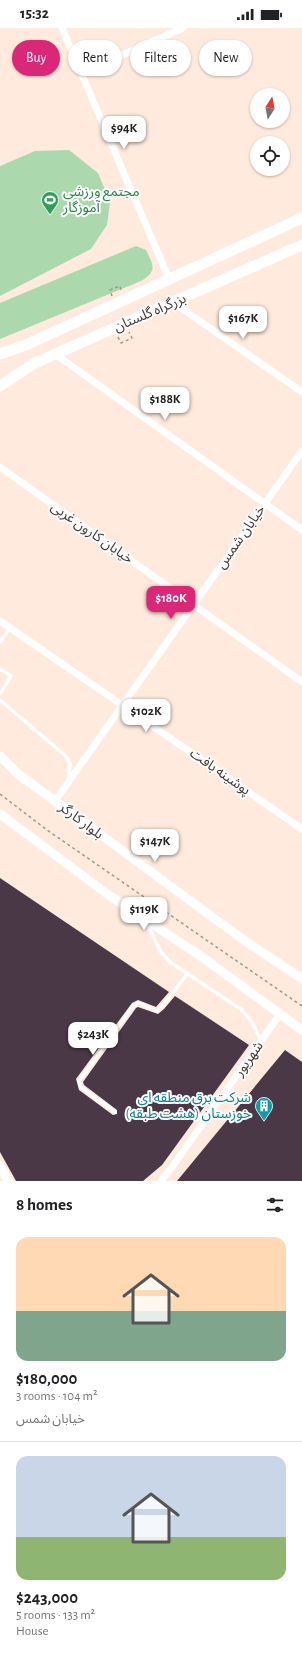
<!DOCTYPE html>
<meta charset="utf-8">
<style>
body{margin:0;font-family:"Alegreya Sans","Noto Sans Arabic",sans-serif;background:#f2f2f2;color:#202124;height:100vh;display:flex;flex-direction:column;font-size:15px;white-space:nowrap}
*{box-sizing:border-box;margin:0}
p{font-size:13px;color:#757577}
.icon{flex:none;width:22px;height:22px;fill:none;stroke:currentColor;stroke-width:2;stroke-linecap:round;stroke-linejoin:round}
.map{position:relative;height:1153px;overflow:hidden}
.details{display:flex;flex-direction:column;background:#fff;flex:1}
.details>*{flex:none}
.hud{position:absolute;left:12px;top:12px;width:278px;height:36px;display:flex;gap:8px}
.needle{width:26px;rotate:11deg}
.controls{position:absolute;left:250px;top:60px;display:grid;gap:8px}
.controls a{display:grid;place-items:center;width:40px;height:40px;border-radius:50%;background:#fff;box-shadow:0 1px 3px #0004;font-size:20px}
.price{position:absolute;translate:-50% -34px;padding:0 9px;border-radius:8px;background:#fff;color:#222;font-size:13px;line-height:26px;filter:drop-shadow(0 1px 2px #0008)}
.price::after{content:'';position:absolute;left:50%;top:24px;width:12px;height:9px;margin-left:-6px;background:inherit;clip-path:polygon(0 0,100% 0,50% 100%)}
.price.active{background:#db2777;color:#fff}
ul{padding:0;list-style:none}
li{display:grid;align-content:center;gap:8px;height:212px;padding:0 16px}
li+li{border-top:1px solid #e0e0e0}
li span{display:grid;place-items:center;height:124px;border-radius:12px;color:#555}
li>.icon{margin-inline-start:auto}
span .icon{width:72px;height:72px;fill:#fffc;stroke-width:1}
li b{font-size:17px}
h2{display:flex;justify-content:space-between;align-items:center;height:48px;padding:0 16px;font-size:17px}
.pill{padding:0 14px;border-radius:18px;background:#fff;box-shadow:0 1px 3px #0004;font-size:14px;line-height:36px}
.pill.active{background:#db2777;color:#fff}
.status{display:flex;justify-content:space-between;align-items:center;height:28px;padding:0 20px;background:#fff;direction:ltr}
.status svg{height:11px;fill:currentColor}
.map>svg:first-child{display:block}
</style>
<div class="status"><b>15:32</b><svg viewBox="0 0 49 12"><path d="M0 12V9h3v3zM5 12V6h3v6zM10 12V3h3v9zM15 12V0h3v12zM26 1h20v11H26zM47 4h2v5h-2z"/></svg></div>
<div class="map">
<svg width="302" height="1153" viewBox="0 0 302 1153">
<rect width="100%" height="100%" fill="#ffeadd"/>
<g fill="#abd9ad">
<path d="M69 122 98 145 110 174 107 197 91 221 0 268V138L35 123Z"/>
<path d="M136 218 146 222C154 238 157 243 141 253L0 311V275Z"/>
</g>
<g fill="#4b3847">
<path d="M0 850 169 964 156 979 138 972 132 975 76 1051 79 1062 113 1087 117 1086V1082L84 1057 83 1054 136 980 138 979 158 986 164 981 175 968 249 1017 162 1137 143 1153H16L0 1124Z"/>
<path d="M285 1022 302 1034V1153H177Z"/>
</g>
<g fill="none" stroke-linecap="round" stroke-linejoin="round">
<g stroke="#a6958c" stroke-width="1.5" stroke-dasharray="3 3" stroke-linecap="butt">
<path d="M112 268 110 262 120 258 121 262"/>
<path d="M118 309 121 315 132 310 129 304"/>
<path d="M0 766 47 802 302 978"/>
</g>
<g stroke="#fff" stroke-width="3.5">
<path d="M0 614 10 600"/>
<path d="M0 641 11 648 0 666"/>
<path d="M0 672 67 729 70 736 68 751"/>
<path d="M147 896 161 924 170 934 242 982 252 994 261 1013"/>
<path d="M115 1084 81 1059 79 1053 134 977 138 975 157 983 162 979 188 945"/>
</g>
<g stroke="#fff" stroke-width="7">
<path d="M62 0 169 251"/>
<path d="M81 45 183 0"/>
<path d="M174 275 302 364"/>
<path d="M55 326 302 502"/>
<path d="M0 439 302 654"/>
<path d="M0 593 302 801"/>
<path d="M55 773 302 423"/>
<path d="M161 1153 172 1139 280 986"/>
</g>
<g stroke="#fff" stroke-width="9">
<path d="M0 728 18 746C89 797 158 850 229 901 252 919 278 934 302 951"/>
<path d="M0 786 110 868 202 929 302 1002"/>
<path d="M0 1137 8 1153"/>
</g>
<g stroke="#fff" stroke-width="11">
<path d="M0 326 28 316 302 190"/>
<path d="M0 358 35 335 302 217"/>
</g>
</g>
<defs>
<symbol id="stadium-pin" viewBox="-11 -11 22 30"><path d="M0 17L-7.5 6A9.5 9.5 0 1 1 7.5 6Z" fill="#2e9e5b" stroke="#fcfcfc"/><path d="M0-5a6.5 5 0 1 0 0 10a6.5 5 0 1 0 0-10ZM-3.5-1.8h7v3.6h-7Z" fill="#fff"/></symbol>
<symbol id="building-pin" viewBox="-11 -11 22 30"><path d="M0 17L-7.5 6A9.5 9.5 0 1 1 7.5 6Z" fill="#0f9aa8" stroke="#fcfcfc"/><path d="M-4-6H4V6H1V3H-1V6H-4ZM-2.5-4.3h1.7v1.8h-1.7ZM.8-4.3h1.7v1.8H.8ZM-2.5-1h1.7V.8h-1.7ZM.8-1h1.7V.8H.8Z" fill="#fff"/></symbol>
</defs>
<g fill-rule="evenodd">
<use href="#stadium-pin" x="40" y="162" width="20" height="27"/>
<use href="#building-pin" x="254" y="1068" width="20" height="27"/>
</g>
<g text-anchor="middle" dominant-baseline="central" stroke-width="4" stroke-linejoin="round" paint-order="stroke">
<g font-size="14" fill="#27864d" stroke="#fcfcfc" text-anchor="start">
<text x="63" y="164">مجتمع ورزشی<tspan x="63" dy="16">آموزگار</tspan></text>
</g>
<g font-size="14" fill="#453a34" stroke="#fcfcfc">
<text transform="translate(150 285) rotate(-23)">بزرگراه گلستان</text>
<text transform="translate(92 505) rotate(35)">خیابان کارون غربی</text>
<text transform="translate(241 509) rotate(-55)">خیابان شمس</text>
<text transform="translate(220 744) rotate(35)">پوشینه بافت</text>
<text transform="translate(81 793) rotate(37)">بلوار کارگر</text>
<text transform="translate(249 1031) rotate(-55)">شهریور</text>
</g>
<g font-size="14" fill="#0d838f" stroke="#fcfcfc" text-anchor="end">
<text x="251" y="1070">شرکت برق منطقه ای<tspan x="251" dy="16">خوزستان (هشت طبقه)</tspan></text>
</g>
</g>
</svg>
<div class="controls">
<a><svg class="needle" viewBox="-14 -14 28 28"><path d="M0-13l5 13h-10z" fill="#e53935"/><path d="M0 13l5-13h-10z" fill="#757577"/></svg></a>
<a><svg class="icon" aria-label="locate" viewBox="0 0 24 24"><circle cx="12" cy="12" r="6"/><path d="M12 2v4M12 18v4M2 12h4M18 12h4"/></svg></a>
</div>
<b class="price" style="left:124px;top:122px">$94K</b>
<b class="price" style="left:243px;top:312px">$167K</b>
<b class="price" style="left:165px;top:393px">$188K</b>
<b class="price active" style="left:171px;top:592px">$180K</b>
<b class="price" style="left:146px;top:705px">$102K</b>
<b class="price" style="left:155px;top:835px">$147K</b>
<b class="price" style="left:144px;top:903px">$119K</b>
<b class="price" style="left:93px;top:1028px">$243K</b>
<div class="hud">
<a class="pill active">Buy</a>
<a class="pill">Rent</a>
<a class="pill">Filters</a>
<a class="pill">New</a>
</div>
</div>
<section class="details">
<h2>8 homes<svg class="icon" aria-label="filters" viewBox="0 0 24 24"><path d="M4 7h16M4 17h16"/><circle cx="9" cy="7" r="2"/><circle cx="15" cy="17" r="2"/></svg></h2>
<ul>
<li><span style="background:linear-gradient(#ffd9b3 60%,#7fa58c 0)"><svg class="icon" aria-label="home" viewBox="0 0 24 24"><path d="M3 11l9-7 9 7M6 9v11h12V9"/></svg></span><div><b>$180,000</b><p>3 rooms · 104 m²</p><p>خیابان شمس</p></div></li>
<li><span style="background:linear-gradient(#c9d6e8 65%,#8fb573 0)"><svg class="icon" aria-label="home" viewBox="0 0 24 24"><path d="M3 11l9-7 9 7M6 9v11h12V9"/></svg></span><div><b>$243,000</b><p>5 rooms · 133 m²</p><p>House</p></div></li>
</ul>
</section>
